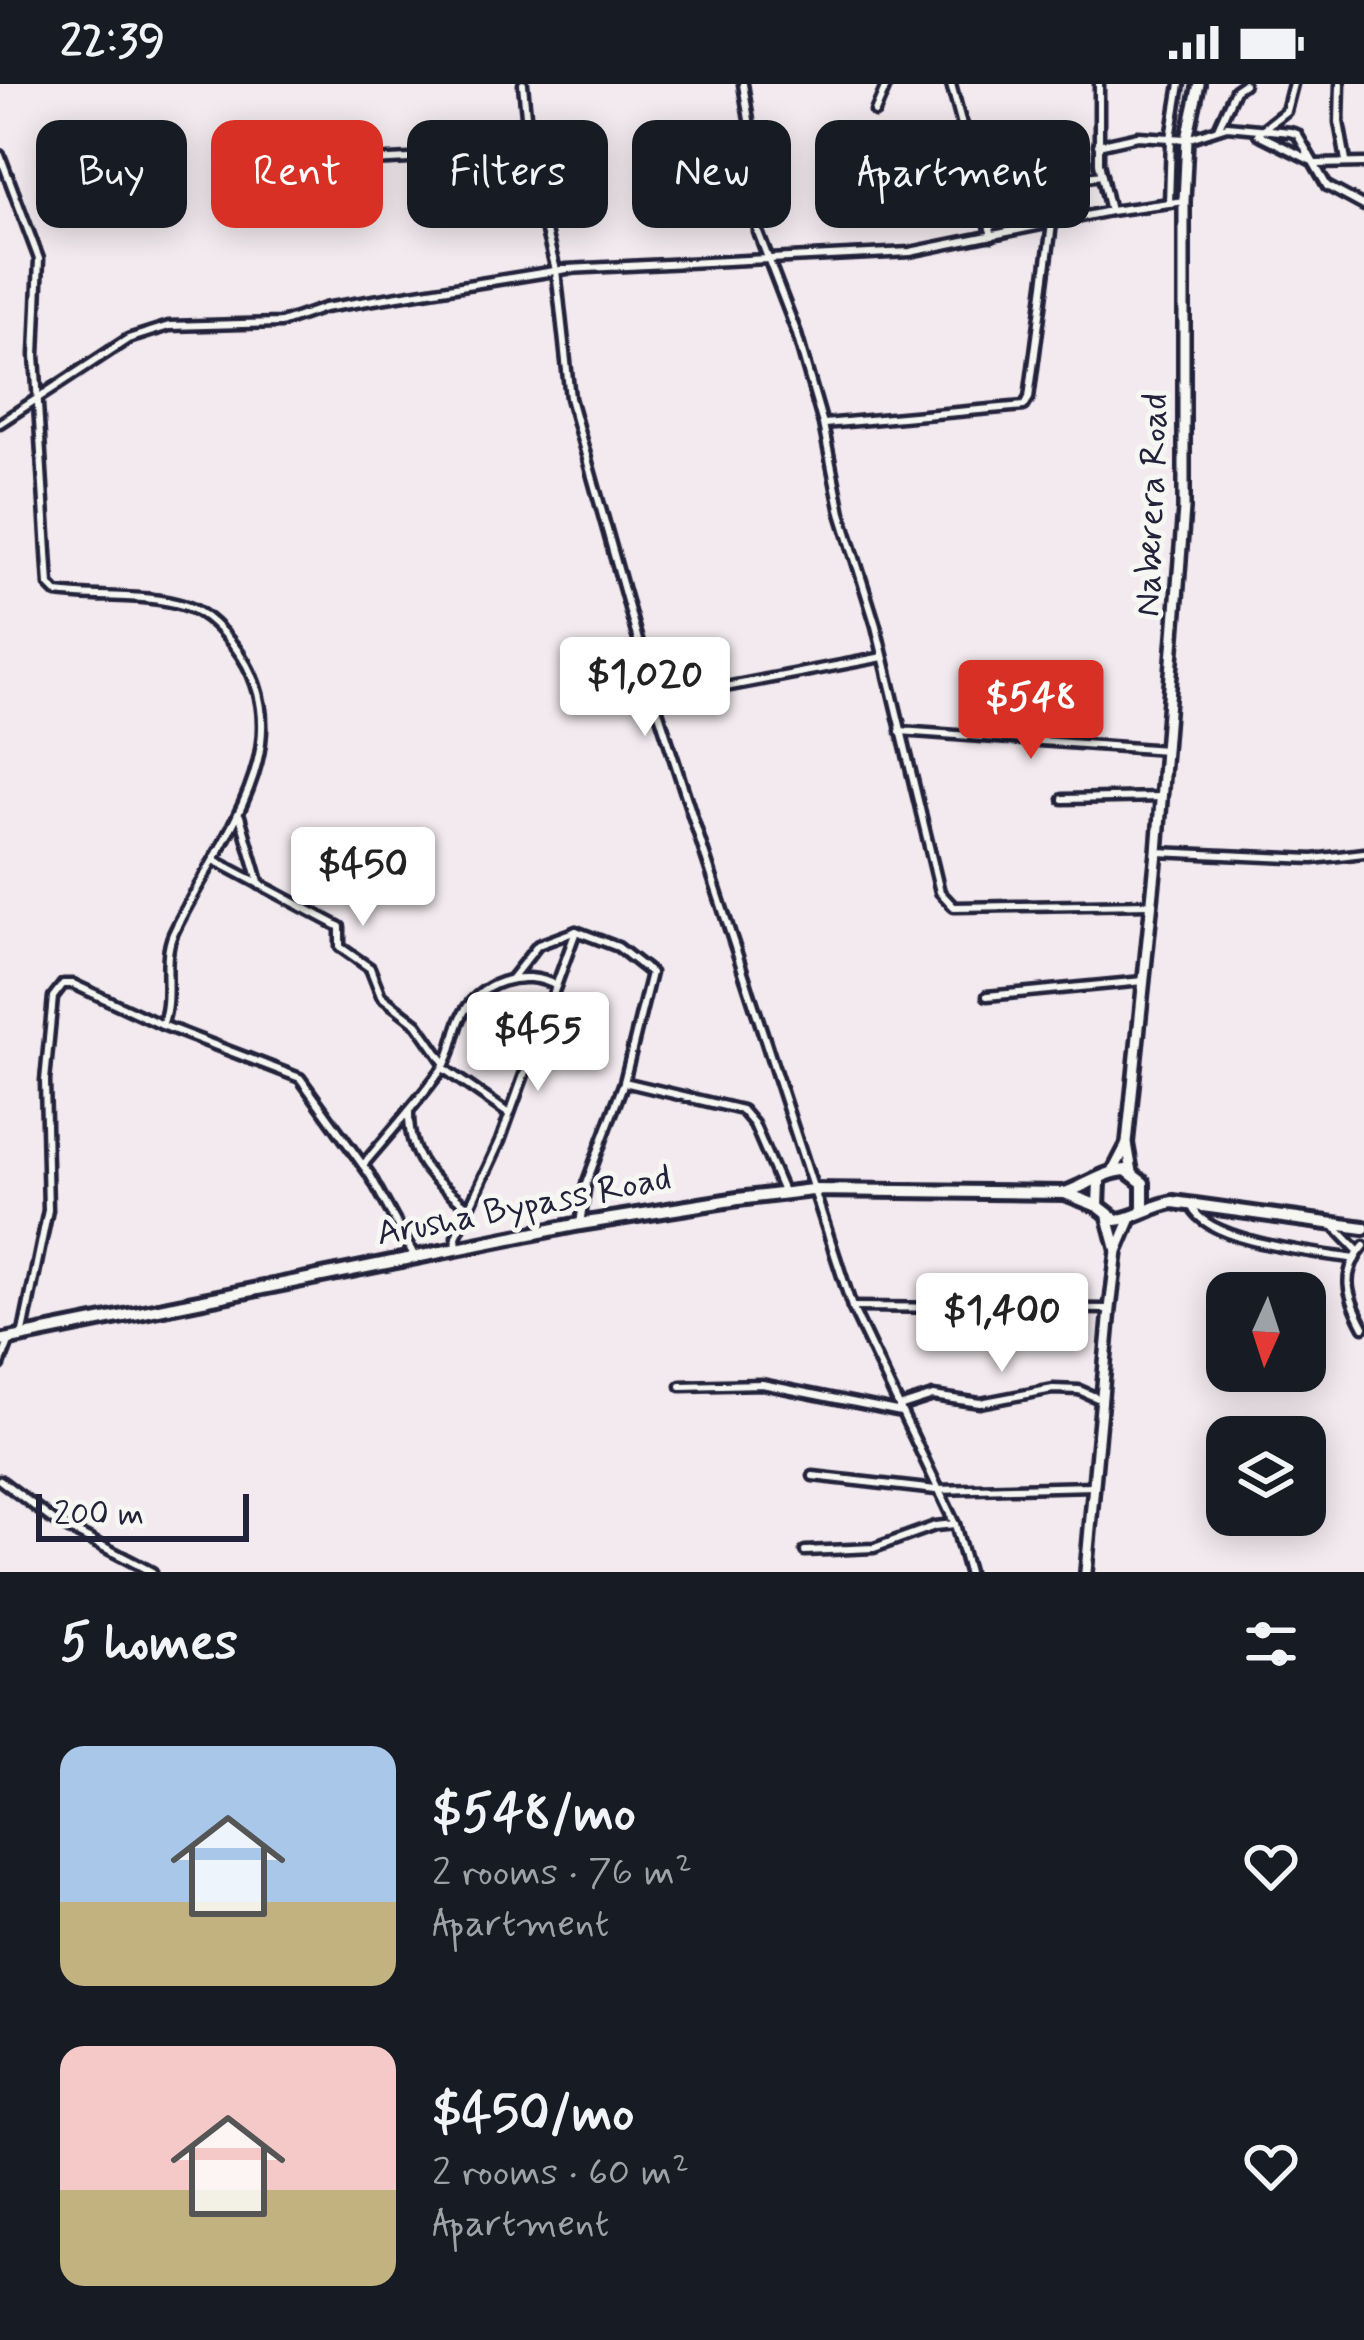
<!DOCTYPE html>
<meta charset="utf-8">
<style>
body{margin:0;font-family:Mynerve,sans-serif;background:#242831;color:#f1f3f6;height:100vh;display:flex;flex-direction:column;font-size:45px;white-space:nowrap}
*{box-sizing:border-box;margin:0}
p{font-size:39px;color:#9ea1a6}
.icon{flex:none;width:66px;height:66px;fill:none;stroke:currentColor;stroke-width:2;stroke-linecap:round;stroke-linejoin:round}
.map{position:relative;height:1488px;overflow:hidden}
.drawer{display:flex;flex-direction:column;background:#171b24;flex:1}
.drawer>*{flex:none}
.guide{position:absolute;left:36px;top:36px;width:1293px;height:108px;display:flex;gap:24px}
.needle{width:78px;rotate:183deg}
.fabs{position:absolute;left:1206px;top:1188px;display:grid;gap:24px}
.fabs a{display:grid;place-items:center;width:120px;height:120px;border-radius:24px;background:#171b24;box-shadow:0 6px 30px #0003;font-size:60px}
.scale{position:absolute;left:36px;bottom:30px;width:213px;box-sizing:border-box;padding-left:12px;border:6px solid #22223b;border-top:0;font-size:33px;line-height:42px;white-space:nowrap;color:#22223b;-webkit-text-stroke:9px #f6f6f2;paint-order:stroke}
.price{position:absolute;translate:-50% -102px;padding:0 27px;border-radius:12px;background:#fff;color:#222;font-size:39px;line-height:78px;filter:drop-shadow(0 3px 6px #0008)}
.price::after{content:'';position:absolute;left:50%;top:72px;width:36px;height:27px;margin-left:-18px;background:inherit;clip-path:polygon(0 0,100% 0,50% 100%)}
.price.selected{background:#d93025;color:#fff}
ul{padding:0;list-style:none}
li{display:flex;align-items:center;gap:36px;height:300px;padding:0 60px}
li span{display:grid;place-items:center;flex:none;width:336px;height:240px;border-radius:24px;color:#555}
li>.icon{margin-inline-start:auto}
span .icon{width:144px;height:144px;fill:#fffc;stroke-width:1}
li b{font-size:51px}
h2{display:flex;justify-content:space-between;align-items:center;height:144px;padding:0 60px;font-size:51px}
.pill{padding:0 42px;border-radius:24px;background:#171b24;box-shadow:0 6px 30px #0003;font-size:42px;line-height:108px}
.pill.selected{background:#d93025;color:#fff}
.status{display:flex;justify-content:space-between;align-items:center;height:84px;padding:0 60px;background:#171b24;direction:ltr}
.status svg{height:33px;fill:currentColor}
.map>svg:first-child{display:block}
</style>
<div class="status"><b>22:39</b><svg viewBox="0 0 49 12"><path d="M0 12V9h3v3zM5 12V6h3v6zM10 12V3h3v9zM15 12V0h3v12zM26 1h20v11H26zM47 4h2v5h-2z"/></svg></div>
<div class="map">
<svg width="1364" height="1488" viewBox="0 0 1364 1488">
<rect width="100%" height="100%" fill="#f2eaee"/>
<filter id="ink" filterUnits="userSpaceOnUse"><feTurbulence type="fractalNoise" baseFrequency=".00833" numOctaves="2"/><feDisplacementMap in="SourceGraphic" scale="24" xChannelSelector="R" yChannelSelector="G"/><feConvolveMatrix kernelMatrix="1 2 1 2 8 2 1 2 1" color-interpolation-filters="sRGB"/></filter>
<g filter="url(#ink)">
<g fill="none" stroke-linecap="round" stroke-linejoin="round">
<defs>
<g id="street">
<path d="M523 0 532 94 556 186 570 314 655 617 852 1223 955 1440 968 1488"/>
<path d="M743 0 754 66 758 148 796 247 823 340 841 429 876 542 940 808 954 823 1150 820"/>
<path d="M951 0 992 152"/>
<path d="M1099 0V79L1110 127"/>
<path d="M1340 0 1339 38 1346 77"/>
<path d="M875 28 887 0"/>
<path d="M1218 44 1235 6 1244 0"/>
<path d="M1259 48 1286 27 1293 0"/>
<path d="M1258 50 1310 76"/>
<path d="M1098 61 1138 52 1187 55 1227 42 1290 48 1297 50 1327 102 1364 122"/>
<path d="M0 71 39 175 35 271 49 501 57 509C99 515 146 509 186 522 207 529 222 547 235 563 309 660 213 763 173 850 161 878 174 912 162 941L73 900H63L53 913 45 997 48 1126 22 1253"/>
<path d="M311 80 528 69"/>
<path d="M1316 80 1364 79"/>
<path d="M1169 119 1171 54 1180 0"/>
<path d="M990 144 1048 98 1102 91"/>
<path d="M0 339 128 255 169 242 281 239 324 224 567 185 910 168 1110 127 1184 117"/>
<path d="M824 340 1024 322 1029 314 1052 140"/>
<path d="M657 616 883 573"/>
<path d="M900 647 1166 666"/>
<path d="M1063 715 1162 713"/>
<path d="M240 732 260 801"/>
<path d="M1157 768 1313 775 1364 769"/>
<path d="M216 777 340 843V863L370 884 381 912 417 940 445 980"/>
<path d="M511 895 538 861 576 847 618 863 651 889 624 998 586 1100 580 1140"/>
<path d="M987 912 1143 897"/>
<path d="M162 941 300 994 370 1091 415 1173"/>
<path d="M443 984 509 1030"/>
<path d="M624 998 742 1026 754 1040 784 1110"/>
<path d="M409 1027C408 1077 433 1095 469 1124"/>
<path d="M363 1081C389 1050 417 1019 441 986 453 970 453 952 461 934 476 899 524 883 556 902"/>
<path d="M1192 1123C1207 1158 1318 1169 1355 1175"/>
<path d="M1336 1144 1358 1167"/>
<path d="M1364 1162C1339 1190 1348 1213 1364 1243"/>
<path d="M457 1165 456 1153 500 1057 576 847"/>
<path d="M852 1223 1110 1225"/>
<path d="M0 1281 10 1255"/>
<path d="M681 1302 762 1300 901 1328"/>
<path d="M899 1323 933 1312 980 1319 1053 1305 1079 1306 1102 1316"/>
<path d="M813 1392 936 1406 1094 1402"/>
<path d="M0 1396 54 1437 152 1488"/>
<path d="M805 1467 874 1464 935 1442 955 1440"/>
</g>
<g id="secondary">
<path d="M1113 1087 1127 1060"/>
<path d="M1132 1088 1127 1059 1157 768 1184 425V117L1187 55 1199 0"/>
<path d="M1108 1133 1117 1167"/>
<path d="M1086 1488 1110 1225 1117 1167 1131 1134"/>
</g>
<g id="primary">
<path d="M1099 1098 1098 1122 1116 1136C1132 1136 1151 1122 1173 1118L1364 1144"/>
<path d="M1065 1109 1098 1122"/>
<path d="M0 1257 580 1140 738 1115 812 1106 1065 1109C1085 1102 1106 1087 1126 1086L1143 1099V1123"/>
</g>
</defs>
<use href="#street" stroke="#22223b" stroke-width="15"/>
<use href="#secondary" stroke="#22223b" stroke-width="18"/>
<use href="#primary" stroke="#22223b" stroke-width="20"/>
<use href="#street" stroke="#f6f6f2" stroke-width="6"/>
<use href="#secondary" stroke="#f6f6f2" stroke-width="9"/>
<use href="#primary" stroke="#f6f6f2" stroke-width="10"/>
</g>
</g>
<g text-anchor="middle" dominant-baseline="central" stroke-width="10" stroke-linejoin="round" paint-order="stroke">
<g font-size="36" fill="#22223b" stroke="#f6f6f2">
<text transform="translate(1153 421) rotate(-88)">Naberera Road</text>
<text transform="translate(524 1123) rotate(-11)">Arusha Bypass Road</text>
</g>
</g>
</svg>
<div class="fabs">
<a><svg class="needle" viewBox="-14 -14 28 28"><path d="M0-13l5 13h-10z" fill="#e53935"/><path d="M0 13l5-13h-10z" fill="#9ea1a6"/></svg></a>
<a><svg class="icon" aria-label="layers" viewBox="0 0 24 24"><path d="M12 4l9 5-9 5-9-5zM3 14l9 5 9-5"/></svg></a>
</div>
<div class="scale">200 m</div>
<b class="price" style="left:645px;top:655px">$1,020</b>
<b class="price selected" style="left:1031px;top:678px">$548</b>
<b class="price" style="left:363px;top:845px">$450</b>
<b class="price" style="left:538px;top:1010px">$455</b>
<b class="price" style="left:1002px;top:1291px">$1,400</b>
<div class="guide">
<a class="pill">Buy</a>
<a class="pill selected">Rent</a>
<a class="pill">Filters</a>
<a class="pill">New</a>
<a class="pill">Apartment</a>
</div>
</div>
<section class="drawer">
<h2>5 homes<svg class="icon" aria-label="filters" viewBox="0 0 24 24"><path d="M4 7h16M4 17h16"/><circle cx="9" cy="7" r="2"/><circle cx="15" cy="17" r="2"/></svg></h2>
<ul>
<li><span style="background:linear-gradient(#a9c7e8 65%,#c2b280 0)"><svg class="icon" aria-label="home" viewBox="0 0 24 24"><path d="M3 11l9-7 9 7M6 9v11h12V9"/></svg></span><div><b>$548/mo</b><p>2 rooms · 76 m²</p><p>Apartment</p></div><svg class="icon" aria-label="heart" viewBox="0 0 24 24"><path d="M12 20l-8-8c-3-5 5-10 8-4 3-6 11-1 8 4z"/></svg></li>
<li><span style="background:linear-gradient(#f6c9c9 60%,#c2b280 0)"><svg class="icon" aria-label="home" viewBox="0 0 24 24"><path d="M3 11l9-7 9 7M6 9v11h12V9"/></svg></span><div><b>$450/mo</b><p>2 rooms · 60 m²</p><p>Apartment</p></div><svg class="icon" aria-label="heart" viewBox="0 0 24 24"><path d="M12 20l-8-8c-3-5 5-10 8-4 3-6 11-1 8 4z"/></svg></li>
</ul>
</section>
